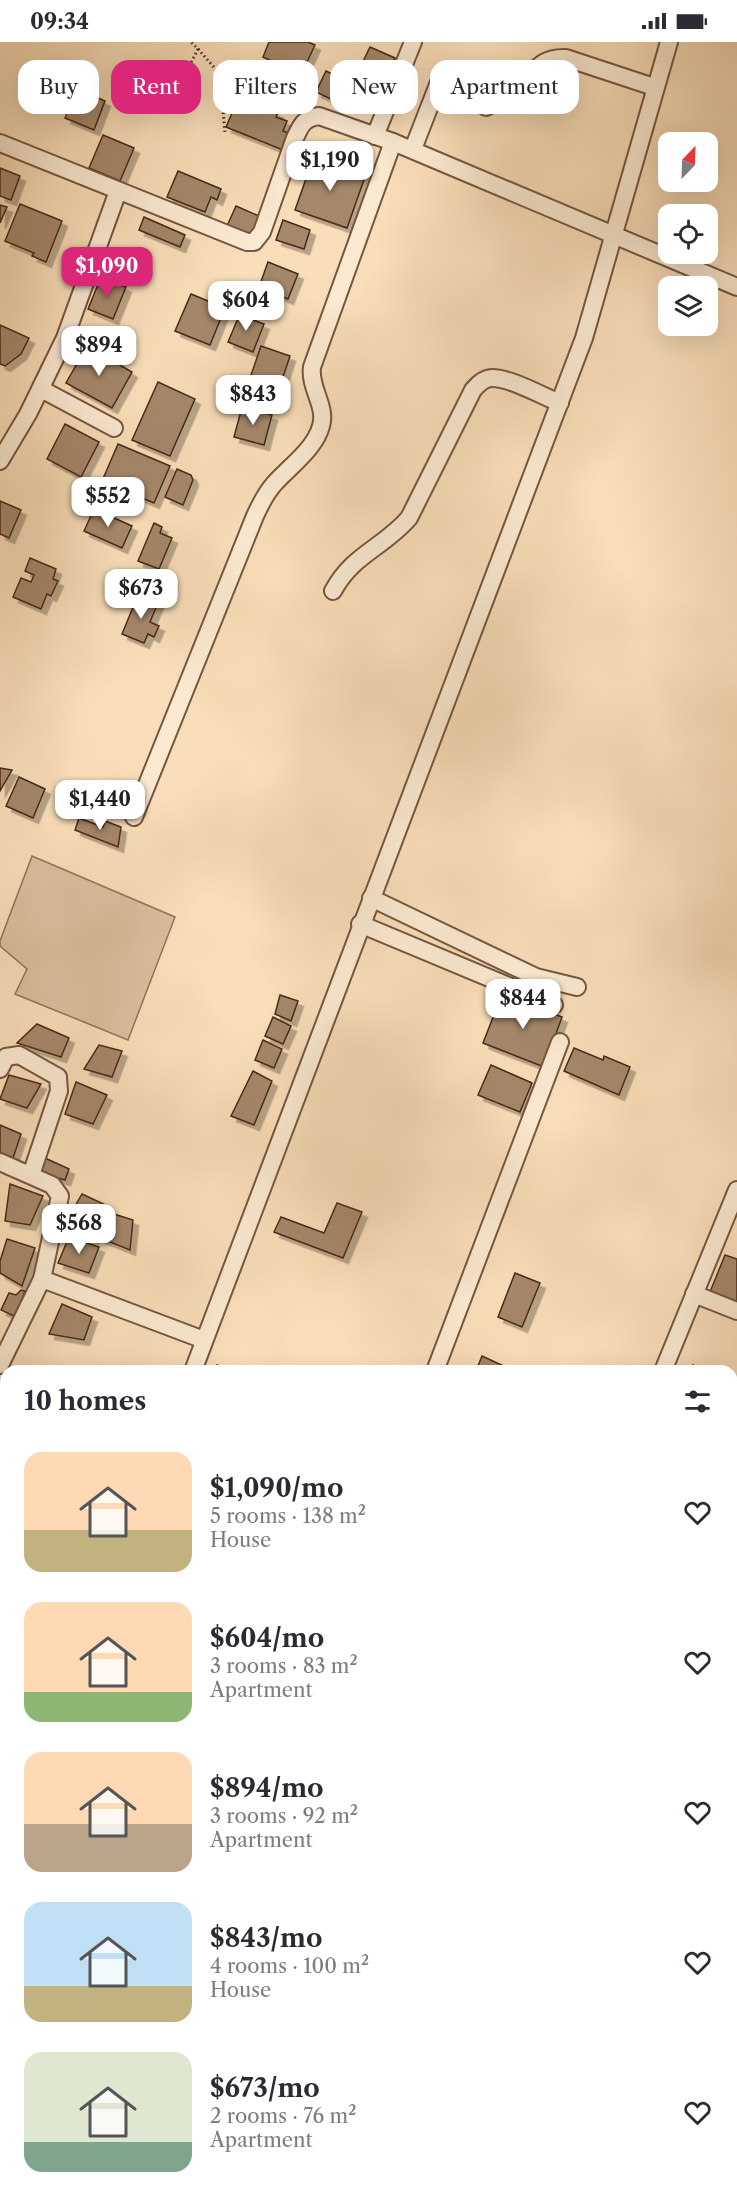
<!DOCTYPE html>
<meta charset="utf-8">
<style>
body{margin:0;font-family:"Libre Caslon Text",serif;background:#f7f7f7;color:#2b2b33;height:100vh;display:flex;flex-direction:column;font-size:22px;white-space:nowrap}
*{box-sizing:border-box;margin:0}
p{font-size:20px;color:#7c7c81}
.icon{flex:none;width:33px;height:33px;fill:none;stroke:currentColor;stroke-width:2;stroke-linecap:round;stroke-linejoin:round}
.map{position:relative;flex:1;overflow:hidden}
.details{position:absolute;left:0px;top:1323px;width:738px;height:836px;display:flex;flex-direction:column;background:#fff;border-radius:18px 18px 0 0;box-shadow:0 6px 24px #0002}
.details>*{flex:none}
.guide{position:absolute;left:18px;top:18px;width:702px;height:54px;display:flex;gap:12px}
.needle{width:39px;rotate:23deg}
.fabs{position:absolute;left:658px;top:90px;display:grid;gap:12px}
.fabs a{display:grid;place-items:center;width:60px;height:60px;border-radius:12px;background:#fff;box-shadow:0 6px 24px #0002;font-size:30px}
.price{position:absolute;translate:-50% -51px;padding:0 14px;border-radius:12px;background:#fff;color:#222;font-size:20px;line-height:39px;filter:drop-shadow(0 2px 3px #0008)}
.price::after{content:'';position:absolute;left:50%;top:36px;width:18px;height:14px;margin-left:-9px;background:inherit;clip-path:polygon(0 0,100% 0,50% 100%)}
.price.current{background:#db2777;color:#fff}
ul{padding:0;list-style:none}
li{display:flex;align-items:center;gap:18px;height:150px;padding:0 24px}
li span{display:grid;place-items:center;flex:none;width:168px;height:120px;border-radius:18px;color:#555}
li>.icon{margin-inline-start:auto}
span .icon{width:72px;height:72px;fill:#fffc;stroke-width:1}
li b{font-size:26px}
h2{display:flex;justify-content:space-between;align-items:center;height:72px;padding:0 24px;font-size:26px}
.chip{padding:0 21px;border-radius:18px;background:#fff;box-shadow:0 6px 24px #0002;font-size:21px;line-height:54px}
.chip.current{background:#db2777;color:#fff}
.status{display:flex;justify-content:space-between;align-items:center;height:42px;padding:0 30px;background:#fff;direction:ltr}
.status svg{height:16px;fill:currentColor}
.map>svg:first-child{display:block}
</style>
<div class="status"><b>09:34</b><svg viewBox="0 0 49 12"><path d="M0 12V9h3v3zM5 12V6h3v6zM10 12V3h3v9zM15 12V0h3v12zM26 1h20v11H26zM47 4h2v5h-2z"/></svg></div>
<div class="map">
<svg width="737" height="2158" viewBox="0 0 737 2158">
<defs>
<filter id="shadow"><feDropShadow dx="5.5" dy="5.5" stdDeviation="0" flood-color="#0004"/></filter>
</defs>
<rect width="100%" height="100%" fill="#f9deb9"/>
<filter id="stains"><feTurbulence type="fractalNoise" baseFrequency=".00333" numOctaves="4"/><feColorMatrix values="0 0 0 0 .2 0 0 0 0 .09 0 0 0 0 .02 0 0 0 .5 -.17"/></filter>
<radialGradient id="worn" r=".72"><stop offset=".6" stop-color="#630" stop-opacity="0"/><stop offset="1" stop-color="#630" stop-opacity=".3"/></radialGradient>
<path fill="#dbbf9d" stroke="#92745a" stroke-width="1.5" d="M32 814 175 875 128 998 15 952 27 927 0 904V899Z"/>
<g fill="#a5876b" stroke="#4a2916" stroke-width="1.5" filter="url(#shadow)">
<path d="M269 0H308L315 3 301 33 263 15Z"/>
<path d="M370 5 395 16 384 40 359 28Z"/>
<path d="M326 29 344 38 335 59 316 50Z"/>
<path d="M77 47 105 59 94 88 65 76Z"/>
<path d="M239 55 278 71 276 75 287 79 283 89 289 91 283 108 226 85Z"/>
<path d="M103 93 134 106 120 139 89 126Z"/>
<path d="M314 114 366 132 347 186 295 168Z"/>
<path d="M0 126 20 134 11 158 0 154Z"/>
<path d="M178 129 221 147 217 158 211 155 205 170 167 155Z"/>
<path d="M20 162 62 179 46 220 32 214 34 211 5 199Z"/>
<path d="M0 163 7 165 0 181Z"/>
<path d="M236 164 259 174 251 194 227 184Z"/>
<path d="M144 175 185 193 180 205 139 188Z"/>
<path d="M283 178 310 188 304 207 276 198Z"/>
<path d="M268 220 298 232 288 257 259 245Z"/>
<path d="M101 235 126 245 113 277 88 267Z"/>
<path d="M191 252 225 266 210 303 175 289Z"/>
<path d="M242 267 252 271 250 277 264 282 253 310 228 300Z"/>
<path d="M0 283 29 296 21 312 5 324 0 322Z"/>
<path d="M87 304 132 330 112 366 66 341Z"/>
<path d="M261 304 290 314 279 347 250 336Z"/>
<path d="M158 340 195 357 170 414 132 398Z"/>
<path d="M242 365 272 373 264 403 234 395Z"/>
<path d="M65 382 99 400 81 435 47 417Z"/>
<path d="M118 402 170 424 154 461 102 439Z"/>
<path d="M177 427 191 433 193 438 183 463 165 455Z"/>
<path d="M0 459 21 468 9 496 0 492Z"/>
<path d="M94 467 132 484 122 506 84 489Z"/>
<path d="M154 481 162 485 160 491 172 496 159 527 138 519Z"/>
<path d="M30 516 56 527 53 537 58 539 51 554 47 552 41 567 13 555 21 536 31 540 34 533 25 529Z"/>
<path d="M138 553 158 561 150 580 159 584 154 595 148 592 144 601 122 592Z"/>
<path d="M0 726 12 728 0 749Z"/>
<path d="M19 735 45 747 33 776 6 764Z"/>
<path d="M79 776 103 785 105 779 121 785 118 805 75 788Z"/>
<path d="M502 952 562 975 544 1025 483 1001Z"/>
<path d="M280 953 298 959 291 979 275 972Z"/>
<path d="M273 975 291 984 283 1002 265 994Z"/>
<path d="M37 982 69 996 61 1015 17 1001Z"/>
<path d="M263 998 282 1007 274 1026 255 1018Z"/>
<path d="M99 1003 122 1009 112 1035 84 1027Z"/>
<path d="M574 1006 603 1018 604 1014 630 1025 619 1053 564 1029Z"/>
<path d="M491 1023 532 1041 520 1070 478 1053Z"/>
<path d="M253 1029 272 1039 254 1083 231 1074Z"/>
<path d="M9 1033 41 1042 27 1066 0 1057Z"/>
<path d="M76 1040 107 1053 93 1082 65 1072Z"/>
<path d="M0 1083 21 1092 13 1116 0 1111Z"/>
<path d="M45 1116 69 1127 65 1138 39 1131Z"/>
<path d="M10 1142 43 1154 30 1183 5 1179Z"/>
<path d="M82 1152 108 1164 93 1196 63 1185Z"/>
<path d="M337 1161 362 1170 343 1216 274 1190 281 1175 324 1191Z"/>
<path d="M114 1172 133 1178 130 1208 100 1196Z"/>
<path d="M69 1195 99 1205 89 1231 58 1221Z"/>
<path d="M7 1197 35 1206 22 1244 0 1231V1219Z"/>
<path d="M725 1213 737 1217V1260L710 1250Z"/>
<path d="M515 1231 540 1241 522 1285 498 1275Z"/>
<path d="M21 1248 25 1249 16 1275 1 1268 9 1251 16 1253Z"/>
<path d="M62 1262 92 1275 84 1298 49 1292Z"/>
<path d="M482 1314 506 1325 504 1329H476Z"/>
<path d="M217 1323 230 1329H214Z"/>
<path d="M693 1323 710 1329H690Z"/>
<path d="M6 1370V1395L0 1392V1380Z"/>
<path d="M732 1390 737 1392V1424L732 1422Z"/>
<path d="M0 1409 6 1411 0 1443Z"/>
<path d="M732 1562 737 1564V1579L732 1594Z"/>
<path d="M0 1633 6 1636V1688L0 1685Z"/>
<path d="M0 1703 6 1706V1750L0 1761Z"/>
<path d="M0 2020 6 2023 4 2049 0 2047Z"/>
<path d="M1 2110 6 2112V2123L0 2121Z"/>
<path d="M9 2152H43L41 2158H7Z"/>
<path d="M65 2152H87L85 2158H65Z"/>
<path d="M223 2152H244L257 2158H220Z"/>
<path d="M380 2152H400L397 2158H384L379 2156Z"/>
</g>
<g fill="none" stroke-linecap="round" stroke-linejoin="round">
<defs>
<g id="street">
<path d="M486 65C497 59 510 54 519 45 536 29 540 15 566 16L654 45"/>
<path d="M375 94 413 0"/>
<path d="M393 100 737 245"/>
<path d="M0 101 247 200H254L262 190 295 96C301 83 304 76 319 74L393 100 312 325C309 346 327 364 321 384 315 407 289 425 274 442 266 451 260 463 255 474L134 775"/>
<path d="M413 107 441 35"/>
<path d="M41 347 114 386"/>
<path d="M0 419 28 372 65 296 118 149"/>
<path d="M333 549C353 512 383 506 409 476L473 348C478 342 484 336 492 336 511 336 542 354 560 361"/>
<path d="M371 856 536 935 577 945"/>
<path d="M360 882 554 963"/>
<path d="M0 1027 6 1015 19 1013 58 1035 59 1049 31 1133"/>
<path d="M0 1120 52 1143 60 1154 42 1237 204 1298"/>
<path d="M694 1252 737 1269"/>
<path d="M0 1323 42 1237"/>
<path d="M193 1329 584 296 669 0"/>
<path d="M435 1329 560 1000"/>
<path d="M663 1329 737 1148"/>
<path d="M732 1496 737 1498"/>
<path d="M0 1697 6 1700"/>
<path d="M0 1838 6 1822"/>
<path d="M0 1918 6 1921"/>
<path d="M106 2158 116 2152"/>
<path d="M320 2158 322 2152"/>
<path d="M444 2158 447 2152"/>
<path d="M510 2158 512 2152"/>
</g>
</defs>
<use href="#street" stroke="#76563f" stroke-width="20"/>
<g stroke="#4a2916" stroke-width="3" stroke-dasharray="1.5 3" stroke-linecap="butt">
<path d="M198 7 220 32 225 92"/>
<path d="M166 68 198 7 191 0"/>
<path d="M732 1901 737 1892"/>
<path d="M732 2004 737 2007"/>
<path d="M634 2158 636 2152"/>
</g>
<use href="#street" stroke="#fbead2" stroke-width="16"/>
</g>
<rect width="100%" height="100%" filter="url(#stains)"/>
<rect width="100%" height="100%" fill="url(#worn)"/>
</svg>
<div class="fabs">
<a><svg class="needle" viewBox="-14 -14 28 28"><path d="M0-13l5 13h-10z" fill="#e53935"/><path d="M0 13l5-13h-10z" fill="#7c7c81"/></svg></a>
<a><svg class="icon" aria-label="locate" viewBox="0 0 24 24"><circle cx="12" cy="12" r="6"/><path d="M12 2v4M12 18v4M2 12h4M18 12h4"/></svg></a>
<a><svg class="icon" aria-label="layers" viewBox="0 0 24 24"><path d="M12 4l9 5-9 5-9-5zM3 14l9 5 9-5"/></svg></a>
</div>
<b class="price" style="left:330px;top:150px">$1,190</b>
<b class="price current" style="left:107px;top:256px">$1,090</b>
<b class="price" style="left:246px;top:290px">$604</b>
<b class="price" style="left:99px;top:335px">$894</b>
<b class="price" style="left:253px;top:384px">$843</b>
<b class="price" style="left:108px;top:486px">$552</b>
<b class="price" style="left:141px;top:578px">$673</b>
<b class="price" style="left:100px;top:789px">$1,440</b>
<b class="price" style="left:523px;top:988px">$844</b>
<b class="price" style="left:79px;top:1213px">$568</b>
<div class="guide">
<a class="chip">Buy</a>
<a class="chip current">Rent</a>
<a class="chip">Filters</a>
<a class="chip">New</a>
<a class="chip">Apartment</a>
</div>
<section class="details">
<h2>10 homes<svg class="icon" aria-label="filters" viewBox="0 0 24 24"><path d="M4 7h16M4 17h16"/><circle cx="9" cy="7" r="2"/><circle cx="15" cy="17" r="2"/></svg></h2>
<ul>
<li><span style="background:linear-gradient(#ffd9b3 65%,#c2b280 0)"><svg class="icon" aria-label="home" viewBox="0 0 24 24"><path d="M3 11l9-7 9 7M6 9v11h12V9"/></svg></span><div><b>$1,090/mo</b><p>5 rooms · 138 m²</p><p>House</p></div><svg class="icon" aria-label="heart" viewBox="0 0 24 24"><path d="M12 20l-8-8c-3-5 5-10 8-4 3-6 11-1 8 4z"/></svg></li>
<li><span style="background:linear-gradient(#ffd9b3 75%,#8fb573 0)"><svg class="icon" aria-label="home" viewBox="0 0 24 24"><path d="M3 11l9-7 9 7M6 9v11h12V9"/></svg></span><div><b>$604/mo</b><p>3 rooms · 83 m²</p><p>Apartment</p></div><svg class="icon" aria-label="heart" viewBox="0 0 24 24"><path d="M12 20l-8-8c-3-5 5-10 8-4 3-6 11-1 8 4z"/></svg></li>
<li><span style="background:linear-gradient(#ffd9b3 60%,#b9a48a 0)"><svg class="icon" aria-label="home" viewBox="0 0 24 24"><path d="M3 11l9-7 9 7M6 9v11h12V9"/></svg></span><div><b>$894/mo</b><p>3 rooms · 92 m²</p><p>Apartment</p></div><svg class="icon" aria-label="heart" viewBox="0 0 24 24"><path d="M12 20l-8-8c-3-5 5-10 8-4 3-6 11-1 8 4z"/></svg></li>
<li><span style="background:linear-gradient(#bfe0f5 70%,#c2b280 0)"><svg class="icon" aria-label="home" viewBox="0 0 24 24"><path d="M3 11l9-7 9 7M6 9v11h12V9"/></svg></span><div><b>$843/mo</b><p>4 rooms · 100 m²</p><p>House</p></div><svg class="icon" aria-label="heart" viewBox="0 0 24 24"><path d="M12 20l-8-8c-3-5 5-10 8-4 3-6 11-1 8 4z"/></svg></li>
<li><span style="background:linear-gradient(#dfe7d0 75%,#7fa58c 0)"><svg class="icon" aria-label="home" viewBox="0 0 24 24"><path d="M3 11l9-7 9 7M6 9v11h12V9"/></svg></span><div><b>$673/mo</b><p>2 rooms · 76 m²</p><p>Apartment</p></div><svg class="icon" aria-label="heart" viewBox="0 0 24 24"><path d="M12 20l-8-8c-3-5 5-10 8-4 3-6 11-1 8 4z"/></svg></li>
</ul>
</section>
</div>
